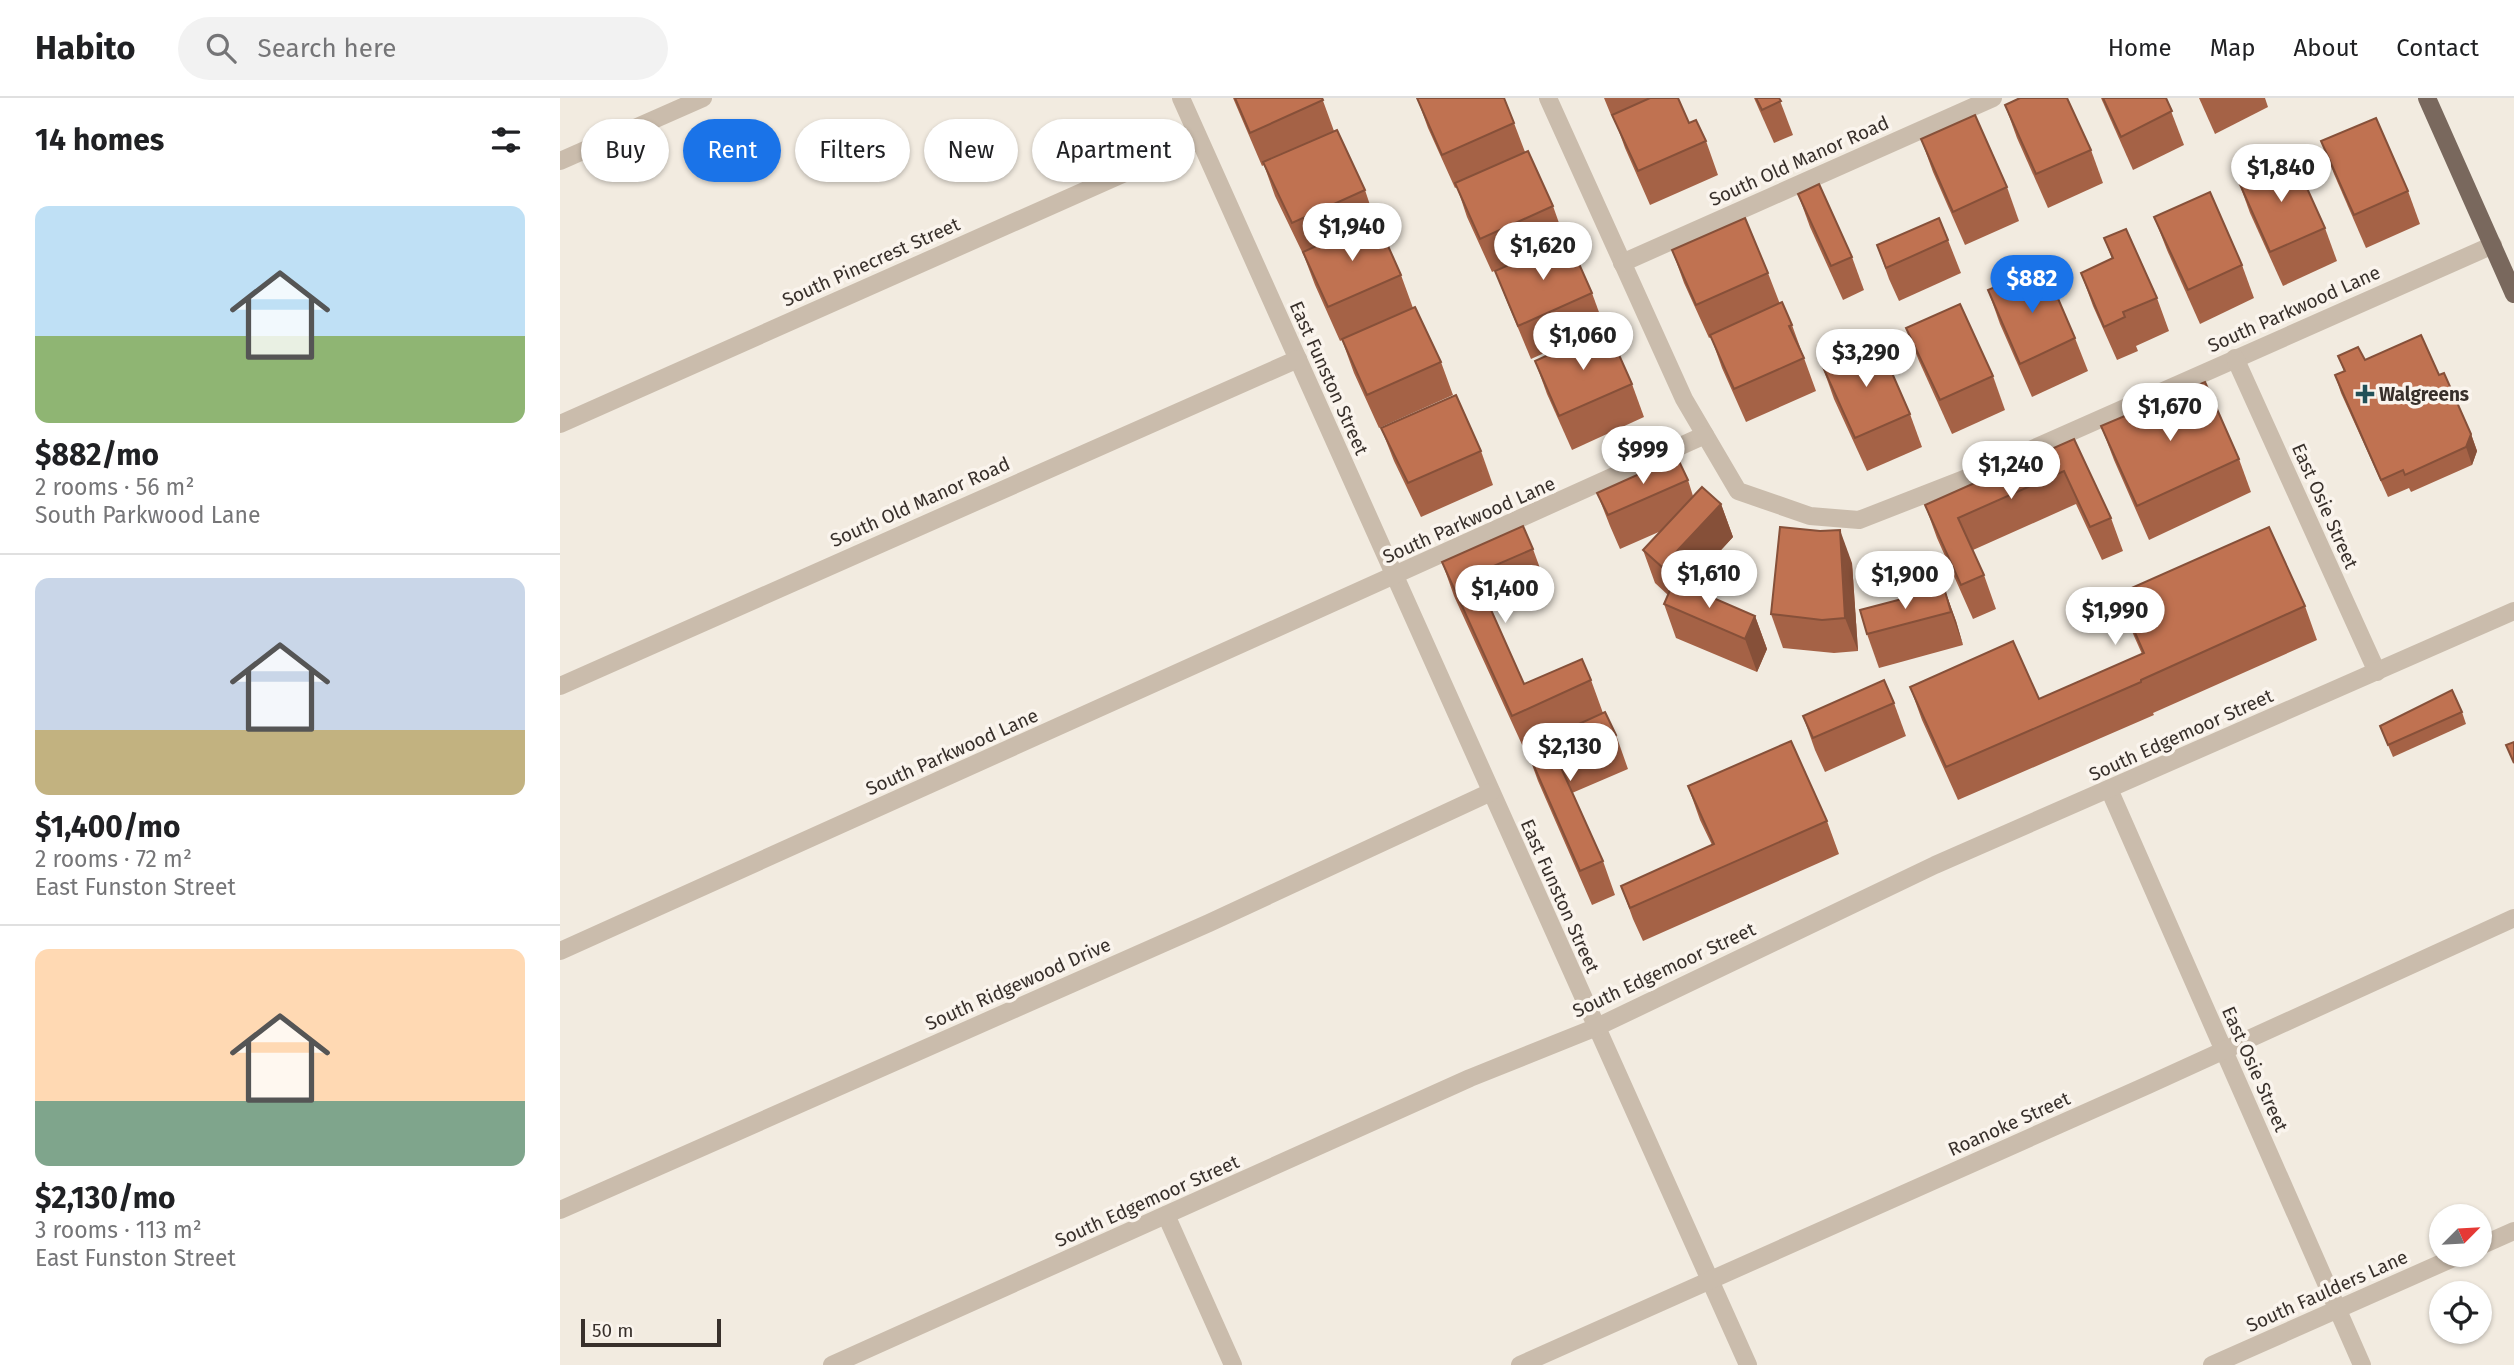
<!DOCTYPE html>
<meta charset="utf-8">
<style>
body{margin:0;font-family:"Fira Sans",sans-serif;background:#f2f2f2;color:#202124;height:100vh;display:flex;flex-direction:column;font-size:26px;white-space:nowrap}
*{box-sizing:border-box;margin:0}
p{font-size:23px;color:#757577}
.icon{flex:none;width:38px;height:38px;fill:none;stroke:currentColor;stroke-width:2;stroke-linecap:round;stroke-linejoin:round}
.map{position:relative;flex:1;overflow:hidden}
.sheet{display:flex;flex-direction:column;background:#fff;width:560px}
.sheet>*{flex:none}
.hud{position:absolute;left:21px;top:21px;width:665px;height:63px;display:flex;gap:14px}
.needle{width:46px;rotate:66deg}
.fabs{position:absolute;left:1869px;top:1106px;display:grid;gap:14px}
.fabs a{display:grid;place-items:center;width:63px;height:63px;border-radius:50%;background:#fff;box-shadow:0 2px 5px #0004;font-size:35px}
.scale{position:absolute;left:21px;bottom:18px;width:140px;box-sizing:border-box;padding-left:7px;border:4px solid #38302b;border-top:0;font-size:19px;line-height:24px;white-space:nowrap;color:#38302b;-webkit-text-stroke:5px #faf4ed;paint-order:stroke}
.price{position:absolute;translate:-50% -60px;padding:0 16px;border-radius:24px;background:#fff;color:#222;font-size:23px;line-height:46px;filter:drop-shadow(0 2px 4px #0008)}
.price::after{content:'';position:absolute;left:50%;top:42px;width:21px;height:16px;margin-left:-10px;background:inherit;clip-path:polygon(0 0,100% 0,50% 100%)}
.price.current{background:#1a73e8;color:#fff}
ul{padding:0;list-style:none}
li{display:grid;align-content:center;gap:14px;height:371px;padding:0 35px}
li+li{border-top:2px solid #e0e0e0}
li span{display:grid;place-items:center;height:217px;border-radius:14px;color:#555}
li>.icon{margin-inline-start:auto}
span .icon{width:126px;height:126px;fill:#fffc;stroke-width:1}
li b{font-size:30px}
h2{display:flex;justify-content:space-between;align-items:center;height:84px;padding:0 35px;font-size:30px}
.pill{padding:0 24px;border-radius:32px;background:#fff;box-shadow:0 2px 5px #0004;font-size:24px;line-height:63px}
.pill.current{background:#1a73e8;color:#fff}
header{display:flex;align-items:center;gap:42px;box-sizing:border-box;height:98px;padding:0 35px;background:#fff;border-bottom:2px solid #e0e0e0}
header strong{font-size:33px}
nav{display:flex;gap:38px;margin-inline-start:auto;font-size:24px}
.search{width:490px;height:63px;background:#f2f2f2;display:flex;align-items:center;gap:18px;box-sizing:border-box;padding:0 24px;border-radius:38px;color:#757577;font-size:26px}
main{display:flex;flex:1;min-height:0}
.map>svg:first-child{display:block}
</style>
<header>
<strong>Habito</strong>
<div class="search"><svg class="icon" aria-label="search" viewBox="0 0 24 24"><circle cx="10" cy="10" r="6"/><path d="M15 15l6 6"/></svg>Search here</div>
<nav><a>Home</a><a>Map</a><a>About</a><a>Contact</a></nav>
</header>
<main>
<section class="sheet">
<h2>14 homes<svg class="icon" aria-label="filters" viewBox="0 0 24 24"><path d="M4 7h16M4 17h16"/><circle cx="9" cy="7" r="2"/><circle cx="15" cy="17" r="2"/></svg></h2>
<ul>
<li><span style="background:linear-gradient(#bfe0f5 60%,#8fb573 0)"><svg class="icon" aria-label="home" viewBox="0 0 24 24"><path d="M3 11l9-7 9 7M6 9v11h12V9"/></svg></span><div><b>$882/mo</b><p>2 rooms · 56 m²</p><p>South Parkwood Lane</p></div></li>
<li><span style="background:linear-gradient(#c9d6e8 70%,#c2b280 0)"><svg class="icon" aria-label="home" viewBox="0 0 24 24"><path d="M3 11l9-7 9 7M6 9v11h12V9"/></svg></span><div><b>$1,400/mo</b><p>2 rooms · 72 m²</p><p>East Funston Street</p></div></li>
<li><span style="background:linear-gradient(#ffd9b3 70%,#7fa58c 0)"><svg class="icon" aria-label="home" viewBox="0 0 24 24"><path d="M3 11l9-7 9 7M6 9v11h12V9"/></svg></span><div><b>$2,130/mo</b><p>3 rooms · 113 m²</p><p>East Funston Street</p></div></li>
</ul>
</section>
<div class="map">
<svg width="1954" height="1267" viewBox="0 0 1954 1267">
<rect width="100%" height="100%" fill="#f2ebe0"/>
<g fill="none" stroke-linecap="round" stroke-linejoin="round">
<g stroke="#cabcac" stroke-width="18">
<path d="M621 0 1188 1267"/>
<path d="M988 0 1124 301 1178 393 1250 418 1299 422 1407 380 1933 147"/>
<path d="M0 63 143 0"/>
<path d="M1062 165 1433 0"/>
<path d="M1675 260 1817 574"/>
<path d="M0 326 639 42"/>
<path d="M0 588 738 261"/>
<path d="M1549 691 1802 1267"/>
<path d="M0 853 1145 337"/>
<path d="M0 1112 649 825 931 694"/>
<path d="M606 1117 673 1267"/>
<path d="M1920 1148 1954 1133"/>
<path d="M272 1267 910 980 1037 929 1375 767 1954 513"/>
<path d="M960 1267 1588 987 1954 820"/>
<path d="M1652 1267 1900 1157"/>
</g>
<path stroke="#79685d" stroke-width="18" d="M1867 0 1954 196"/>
</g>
<g fill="#a56246">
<path d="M673 0H762L774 33 805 92 815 122 841 177 853 210 881 264 893 297 819 330 794 275 782 242 780 243 755 187 744 158 715 98 704 67 702 68Z"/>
<path d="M857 0 954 25 965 54 993 108 1005 142 932 174 907 119 897 89 895 90 868 30Z"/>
<path d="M1044 0H1118L1129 25 1146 43 1158 77 1090 107 1065 50 1053 17H1051Z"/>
<path d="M1194 0H1219L1233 37 1214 45Z"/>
<path d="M1541 0H1606L1624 47 1573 72Z"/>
<path d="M1639 0H1705L1708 9 1655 36Z"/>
<path d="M1445 7 1531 52 1543 85 1488 110 1457 40Z"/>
<path d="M1361 41 1447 89 1459 123 1405 147 1373 74Z"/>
<path d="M1761 43 1848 93 1860 126 1806 150 1774 76Z"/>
<path d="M1678 82 1765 130 1777 163 1723 188 1690 115Z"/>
<path d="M1238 96 1292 159 1304 192 1283 202 1250 129Z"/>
<path d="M1594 119 1682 167 1694 200 1640 226 1607 152Z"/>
<path d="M1544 140 1597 200 1609 233 1576 248 1578 253 1557 262 1533 208 1521 175 1552 161Z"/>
<path d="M1388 142 1401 175 1339 203 1329 181 1317 147Z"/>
<path d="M1112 152 1208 175 1220 206 1232 227 1256 293 1186 324 1162 270 1151 239 1149 240 1124 185Z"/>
<path d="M935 173 1032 195 1044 228 971 261 948 206Z"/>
<path d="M1428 192 1515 240 1528 273 1472 299 1440 226Z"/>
<path d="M1346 230 1433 278 1445 312 1392 336 1359 263Z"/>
<path d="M1778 258 1879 277 1911 336 1917 353 1912 367 1851 394 1849 390 1828 399 1781 295 1775 277 1784 273Z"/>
<path d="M975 263 1072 286 1084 319 1012 352 987 296Z"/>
<path d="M1262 267 1350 316 1362 349 1307 373 1274 301Z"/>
<path d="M1541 328 1679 361 1691 394 1589 442 1554 362Z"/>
<path d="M821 330 921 353 933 387 861 419 834 363Z"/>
<path d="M1514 341 1551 420 1563 453 1542 462 1516 406 1413 452 1424 477 1436 511 1413 521 1377 440 1365 407Z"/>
<path d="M1128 382 1133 398 1161 406 1173 439 1127 489 1195 518 1207 551 1197 574 1116 540 1104 506 1108 497 1095 485 1083 452 1101 433 1060 451 1050 428 1037 395Z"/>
<path d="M973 451 985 484 929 509 964 586 1031 582 1043 615 1056 637 1068 671 1012 695 1043 763 1055 797 1032 807 978 683 966 650 964 651 894 498 882 464Z"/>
<path d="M1292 465 1298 553 1274 555 1223 550 1211 516Z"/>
<path d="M1384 490 1396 523 1403 547 1319 570 1307 536Z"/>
<path d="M1558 496 1745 508 1757 542 1593 615 1594 617 1398 702 1362 622 1350 589 1479 601 1582 556 1570 529Z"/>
<path d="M1334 605 1346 638 1265 674 1255 652 1243 618Z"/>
<path d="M1902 614 1906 626 1833 659 1820 628Z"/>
<path d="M1128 688 1267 723 1279 756 1083 843 1073 821 1061 788 1152 747 1140 722Z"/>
</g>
<g fill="#865039">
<path d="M1911 336 1917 353 1912 367 1906 349Z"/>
<path d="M1161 406 1173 439 1114 503 1102 469Z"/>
<path d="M1280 432 1292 465 1298 553 1285 520Z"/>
<path d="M1384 490 1396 523 1403 547 1391 514Z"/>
<path d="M1195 518 1207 551 1197 574 1185 541Z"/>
</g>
<g fill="#c07251" stroke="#865039" stroke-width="2">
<path d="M675 0H762L763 2 690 35Z"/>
<path d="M857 0H944L954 25 882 57Z"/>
<path d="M1090 0H1118L1129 25 1136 22 1146 43 1078 73 1052 17Z"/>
<path d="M1196 0H1219L1221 3 1202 12Z"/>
<path d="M1460 0H1507L1531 52 1476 76 1445 7Z"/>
<path d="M1543 0H1606L1612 13 1561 39Z"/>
<path d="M1415 17 1447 89 1393 114 1361 41Z"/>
<path d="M1816 20 1848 93 1794 117 1761 43Z"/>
<path d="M777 32 805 92 732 125 703 64Z"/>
<path d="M968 53 993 108 920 141 895 85Z"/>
<path d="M1732 57 1765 130 1710 154 1678 82Z"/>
<path d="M1259 86 1292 159 1271 168 1238 96Z"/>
<path d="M1650 94 1682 167 1628 192 1594 119Z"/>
<path d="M1185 120 1208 175 1136 207 1112 152Z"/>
<path d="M1379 120 1388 142 1326 170 1317 147Z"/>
<path d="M816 121 841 177 768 209 743 154Z"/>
<path d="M1566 131 1597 200 1563 214 1565 219 1544 229 1521 175 1553 160 1544 140Z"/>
<path d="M1008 141 1032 195 958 228 935 173Z"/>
<path d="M1484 168 1515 240 1460 266 1428 192Z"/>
<path d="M1222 204 1232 227 1229 228 1244 260 1174 291 1150 237Z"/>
<path d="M1400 206 1433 278 1380 302 1346 230Z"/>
<path d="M855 209 881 264 807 297 782 241Z"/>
<path d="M1047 230 1072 286 999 318 975 263Z"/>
<path d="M1861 237 1879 277 1884 275 1911 336 1906 349 1845 377 1843 372 1821 382 1775 277 1785 273 1778 258 1798 249 1805 262Z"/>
<path d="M1318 243 1350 316 1295 340 1262 267Z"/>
<path d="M1645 284 1679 361 1577 408 1541 328Z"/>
<path d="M896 297 921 353 848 385 821 330Z"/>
<path d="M1514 341 1551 420 1530 429 1504 373 1398 420 1424 477 1401 487 1365 407Z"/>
<path d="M1117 359 1128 382 1048 417 1037 395Z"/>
<path d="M1142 389 1161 406 1102 469 1083 452Z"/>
<path d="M963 428 973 451 915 476 964 586 1022 561 1031 582 952 618 882 464Z"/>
<path d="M1220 429 1260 433 1280 432 1285 520 1262 522 1211 516Z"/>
<path d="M1709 429 1745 508 1581 582V584L1386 669 1350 589 1453 543 1479 601 1584 555 1558 496Z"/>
<path d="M1114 483 1195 518 1185 541 1104 506Z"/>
<path d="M1384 490 1391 514 1307 536 1300 512Z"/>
<path d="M1324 582 1334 605 1253 640 1243 618Z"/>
<path d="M1892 592 1902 614 1828 647 1820 628Z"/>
<path d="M1045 614 1056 637 998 663 1043 763 1020 773 966 650Z"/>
<path d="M1231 643 1267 723 1070 810 1061 788 1154 746 1128 688Z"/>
<path d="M1954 644V665L1946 647Z"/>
</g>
<path fill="#225158" stroke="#faf4ed" stroke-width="2.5" d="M1801.5 285.5h7v7h7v7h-7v7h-7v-7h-7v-7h7z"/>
<g text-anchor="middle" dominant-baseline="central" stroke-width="7" stroke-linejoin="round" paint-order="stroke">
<g font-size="19" fill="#38302b" stroke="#faf4ed">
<text transform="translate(1239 63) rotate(-24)">South Old Manor Road</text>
<text transform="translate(311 164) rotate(-24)">South Pinecrest Street</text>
<text transform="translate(1734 211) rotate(-24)">South Parkwood Lane</text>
<text transform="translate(769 280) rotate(66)">East Funston Street</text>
<text transform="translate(360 404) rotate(-24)">South Old Manor Road</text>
<text transform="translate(1765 408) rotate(66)">East Osie Street</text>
<text transform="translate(909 422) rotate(-24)">South Parkwood Lane</text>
<text transform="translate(1621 637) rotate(-24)">South Edgemoor Street</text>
<text transform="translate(392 654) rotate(-24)">South Parkwood Lane</text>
<text transform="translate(1000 798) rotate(66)">East Funston Street</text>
<text transform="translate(1104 872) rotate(-25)">South Edgemoor Street</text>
<text transform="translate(458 886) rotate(-24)">South Ridgewood Drive</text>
<text transform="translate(1695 971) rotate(66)">East Osie Street</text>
<text transform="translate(1449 1026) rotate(-24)">Roanoke Street</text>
<text transform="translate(587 1103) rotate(-24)">South Edgemoor Street</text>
<text transform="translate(1767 1193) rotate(-24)">South Faulders Lane</text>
</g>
<g font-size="19" font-weight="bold" fill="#38302b" stroke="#faf4ed" text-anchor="start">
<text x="1819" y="296">Walgreens</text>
</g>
</g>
</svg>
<div class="fabs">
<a><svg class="needle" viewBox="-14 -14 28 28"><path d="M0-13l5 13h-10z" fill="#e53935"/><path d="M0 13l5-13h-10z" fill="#757577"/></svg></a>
<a><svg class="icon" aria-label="locate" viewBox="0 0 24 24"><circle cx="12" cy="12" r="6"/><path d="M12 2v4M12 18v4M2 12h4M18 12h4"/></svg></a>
</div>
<div class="scale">50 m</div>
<b class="price" style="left:1721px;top:106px">$1,840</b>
<b class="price" style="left:792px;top:165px">$1,940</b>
<b class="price" style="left:983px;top:184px">$1,620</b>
<b class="price current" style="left:1472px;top:217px">$882</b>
<b class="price" style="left:1023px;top:274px">$1,060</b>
<b class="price" style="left:1306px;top:291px">$3,290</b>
<b class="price" style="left:1610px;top:345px">$1,670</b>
<b class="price" style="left:1083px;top:388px">$999</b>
<b class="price" style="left:1451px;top:403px">$1,240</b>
<b class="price" style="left:1149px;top:512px">$1,610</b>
<b class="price" style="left:1345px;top:513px">$1,900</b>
<b class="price" style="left:945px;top:527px">$1,400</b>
<b class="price" style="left:1555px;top:549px">$1,990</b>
<b class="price" style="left:1010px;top:685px">$2,130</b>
<div class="hud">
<a class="pill">Buy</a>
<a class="pill current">Rent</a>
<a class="pill">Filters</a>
<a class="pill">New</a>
<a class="pill">Apartment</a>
</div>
</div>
</main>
